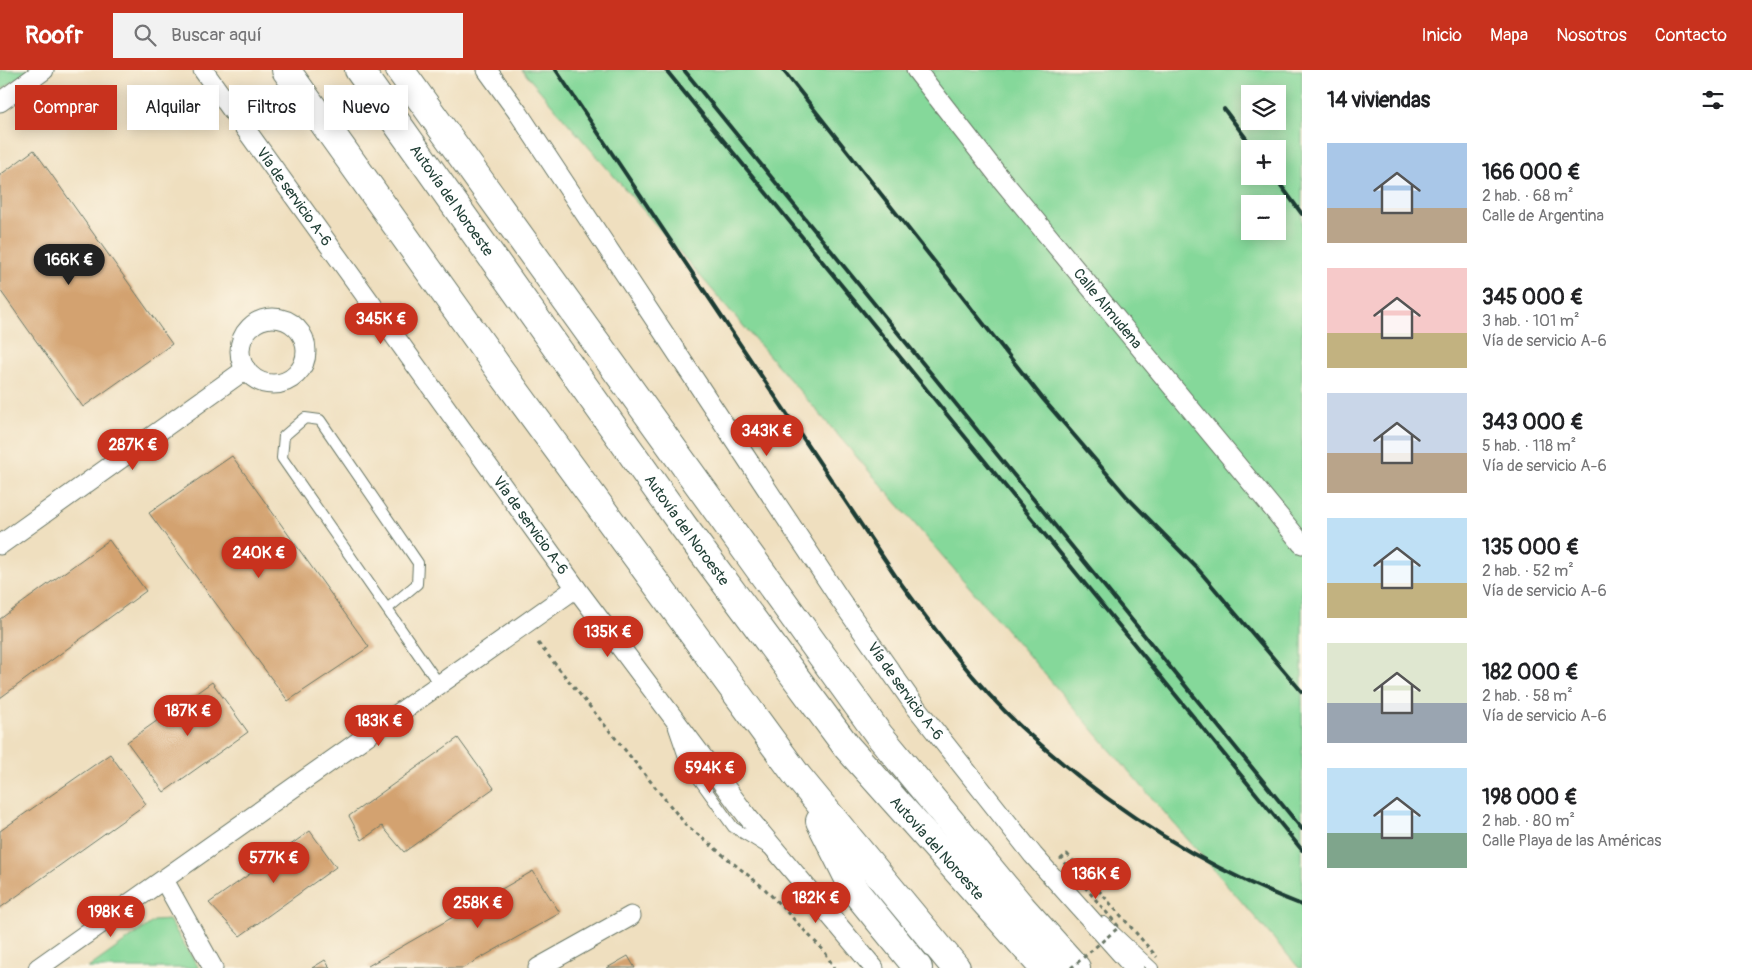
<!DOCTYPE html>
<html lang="es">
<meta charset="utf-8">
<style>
body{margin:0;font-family:Pangolin,sans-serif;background:#f2f2f2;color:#202124;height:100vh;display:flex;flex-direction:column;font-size:19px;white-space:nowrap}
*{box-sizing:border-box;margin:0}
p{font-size:16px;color:#757577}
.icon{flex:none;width:28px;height:28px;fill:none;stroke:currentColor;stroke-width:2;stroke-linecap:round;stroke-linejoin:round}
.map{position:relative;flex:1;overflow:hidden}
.sheet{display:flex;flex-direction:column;background:#fff;width:450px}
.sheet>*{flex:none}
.guide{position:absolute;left:15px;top:15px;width:475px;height:45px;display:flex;gap:10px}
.controls{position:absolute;left:1241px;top:15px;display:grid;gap:10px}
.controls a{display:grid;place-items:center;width:45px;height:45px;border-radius:0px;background:#fff;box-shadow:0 2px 12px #0003;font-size:25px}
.price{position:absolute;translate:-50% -42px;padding:0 11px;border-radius:18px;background:#c8321e;color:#fff;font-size:16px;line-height:32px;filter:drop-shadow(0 1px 2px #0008)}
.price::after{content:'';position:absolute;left:50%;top:30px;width:15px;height:11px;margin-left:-8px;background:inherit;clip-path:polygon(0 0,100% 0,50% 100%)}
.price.on{background:#222;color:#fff}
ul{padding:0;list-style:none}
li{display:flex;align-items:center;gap:15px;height:125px;padding:0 25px}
li span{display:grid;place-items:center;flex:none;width:140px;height:100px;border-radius:0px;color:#555}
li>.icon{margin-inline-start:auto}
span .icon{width:60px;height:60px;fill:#fffc;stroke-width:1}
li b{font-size:21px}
h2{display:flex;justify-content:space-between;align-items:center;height:60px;padding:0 25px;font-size:21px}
.tag{padding:0 18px;border-radius:0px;background:#fff;box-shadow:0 2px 12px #0003;font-size:18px;line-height:45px}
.tag.on{background:#c8321e;color:#fff}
header{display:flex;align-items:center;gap:30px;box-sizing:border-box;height:70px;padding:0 25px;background:#c8321e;color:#fff}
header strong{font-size:24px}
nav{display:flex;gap:28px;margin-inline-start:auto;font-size:18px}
.search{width:350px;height:45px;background:#f2f2f2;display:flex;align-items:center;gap:12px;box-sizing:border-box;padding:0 18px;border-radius:0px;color:#757577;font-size:19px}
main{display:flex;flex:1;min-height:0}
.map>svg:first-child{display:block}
</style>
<header>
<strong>Roofr</strong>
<div class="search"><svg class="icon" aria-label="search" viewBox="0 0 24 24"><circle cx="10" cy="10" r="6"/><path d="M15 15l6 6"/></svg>Buscar aquí</div>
<nav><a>Inicio</a><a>Mapa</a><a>Nosotros</a><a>Contacto</a></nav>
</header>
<main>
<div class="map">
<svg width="1302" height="898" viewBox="0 0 1302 898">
<rect width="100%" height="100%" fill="#fcf5e5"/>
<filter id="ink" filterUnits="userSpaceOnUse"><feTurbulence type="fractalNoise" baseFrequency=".02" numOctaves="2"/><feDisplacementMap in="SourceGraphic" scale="10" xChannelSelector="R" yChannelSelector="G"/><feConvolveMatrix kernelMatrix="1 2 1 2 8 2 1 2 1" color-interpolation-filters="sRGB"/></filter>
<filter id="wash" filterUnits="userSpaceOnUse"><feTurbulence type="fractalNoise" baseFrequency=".0096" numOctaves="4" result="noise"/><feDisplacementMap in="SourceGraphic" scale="20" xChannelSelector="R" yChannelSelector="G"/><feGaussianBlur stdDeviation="1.12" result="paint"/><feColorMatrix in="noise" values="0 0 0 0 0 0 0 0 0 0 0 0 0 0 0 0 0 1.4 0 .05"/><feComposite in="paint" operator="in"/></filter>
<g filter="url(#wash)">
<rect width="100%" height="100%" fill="#efdfbf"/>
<g fill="#85d89a" stroke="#528a67" fill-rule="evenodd">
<path d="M0 0H29L0 21Z"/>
<path d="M522 0H1302V898H1299ZM1250 24H1278V51H1250ZM1250 79H1278V106H1250ZM1250 134H1278V161H1250Z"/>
<path d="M169 850 199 898H88L154 851Z"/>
</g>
<g id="blocks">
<g fill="#d3a270">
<path d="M34 80 172 274 83 337 0 220V105Z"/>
<path d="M232 386 369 577 288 631 149 443Z"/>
<path d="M109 470 146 521 0 628V549Z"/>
<path d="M212 612 248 662 164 722 127 672Z"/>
<path d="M458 668 494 718 404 782 382 756 362 770 349 746Z"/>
<path d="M110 684 146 734 0 838V761Z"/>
<path d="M310 761 336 797 240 866 209 833Z"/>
<path d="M533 801 560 843 463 898H369L368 896Z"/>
<path d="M628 886 635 898H607Z"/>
<path d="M325 890 330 898H312Z"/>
</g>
</g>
</g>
<g filter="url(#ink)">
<use href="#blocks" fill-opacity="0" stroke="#687665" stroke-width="1"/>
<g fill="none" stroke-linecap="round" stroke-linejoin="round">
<defs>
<g id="lane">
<path d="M387 539 417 514 418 493 320 350 305 348 284 366 282 388 439 614"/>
<path d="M674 658 685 690 733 757 767 778"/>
<path d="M1104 852 1153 898"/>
</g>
<g id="street">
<path id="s1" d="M203 0 576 518 747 746 874 898"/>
<path id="s2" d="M487 0 519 44 841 531 915 636 1033 785 1134 898"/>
<path id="s3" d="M916 0 997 104 1302 474"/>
<path d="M0 32 44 0"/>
<circle cx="273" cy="281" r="33"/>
<path d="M0 475 246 299"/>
<path d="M164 810 213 898"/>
<path d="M38 898 576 518"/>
<path d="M538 898 631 846"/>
</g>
<g id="highway">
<path d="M286 0 502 303 798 707 956 898"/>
<path id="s4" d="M359 0 684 457 847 677 1044 898"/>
<path d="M400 0 879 665 1022 838 1076 898"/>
<path d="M820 751 855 821 918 898"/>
</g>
</defs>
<use href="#lane" stroke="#687665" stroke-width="12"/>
<use href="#street" stroke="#687665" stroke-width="21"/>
<use href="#highway" stroke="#687665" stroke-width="30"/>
<path stroke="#687665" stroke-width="3" stroke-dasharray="4 4" stroke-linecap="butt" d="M538 573 686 755 764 818 825 882 834 898"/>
<use href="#lane" stroke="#fff" stroke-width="10"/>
<use href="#street" stroke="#fff" stroke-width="19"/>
<use href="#highway" stroke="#fff" stroke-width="28"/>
<g stroke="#1f3d34" stroke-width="4">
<path d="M556 0 897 508C935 560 974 613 1021 657 1103 733 1198 795 1302 835"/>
<path d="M666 0 1302 780"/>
<path d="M684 0 1302 759"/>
<path d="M783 0 1043 329 1127 427 1197 498 1302 622"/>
<path d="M1224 39 1254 79"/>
<path d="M1274 106 1302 144"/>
</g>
<path stroke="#687665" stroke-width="3" stroke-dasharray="4 4" stroke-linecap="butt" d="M1071 898 1119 857 1061 789 1067 784 1157 887"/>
</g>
</g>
<g text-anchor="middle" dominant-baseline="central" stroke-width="5" stroke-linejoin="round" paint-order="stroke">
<g font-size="15" fill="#1f3d34" stroke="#fcf5e5">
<text stroke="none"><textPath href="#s1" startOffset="156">Vía de servicio A-6</textPath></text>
<text stroke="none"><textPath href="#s4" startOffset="160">Autovía del Noroeste</textPath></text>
<text stroke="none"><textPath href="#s3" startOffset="306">Calle Almudena</textPath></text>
<text stroke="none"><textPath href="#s1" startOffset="561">Vía de servicio A-6</textPath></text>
<text stroke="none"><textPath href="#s4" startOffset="565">Autovía del Noroeste</textPath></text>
<text stroke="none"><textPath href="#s2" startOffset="749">Vía de servicio A-6</textPath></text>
<text stroke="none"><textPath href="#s4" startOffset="970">Autovía del Noroeste</textPath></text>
</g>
</g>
</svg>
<div class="controls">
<a><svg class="icon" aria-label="layers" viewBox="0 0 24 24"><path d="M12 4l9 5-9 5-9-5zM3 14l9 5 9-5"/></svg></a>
<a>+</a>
<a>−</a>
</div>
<b class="price on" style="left:69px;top:216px">166K €</b>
<b class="price" style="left:381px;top:275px">345K €</b>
<b class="price" style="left:767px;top:387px">343K €</b>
<b class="price" style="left:133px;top:401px">287K €</b>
<b class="price" style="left:259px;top:509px">240K €</b>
<b class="price" style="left:608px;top:588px">135K €</b>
<b class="price" style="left:188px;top:667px">187K €</b>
<b class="price" style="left:379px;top:677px">183K €</b>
<b class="price" style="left:710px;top:724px">594K €</b>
<b class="price" style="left:274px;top:814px">577K €</b>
<b class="price" style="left:1096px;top:830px">136K €</b>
<b class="price" style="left:816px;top:854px">182K €</b>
<b class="price" style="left:478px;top:859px">258K €</b>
<b class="price" style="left:111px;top:868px">198K €</b>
<div class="guide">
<a class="tag on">Comprar</a>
<a class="tag">Alquilar</a>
<a class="tag">Filtros</a>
<a class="tag">Nuevo</a>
</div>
</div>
<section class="sheet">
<h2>14 viviendas<svg class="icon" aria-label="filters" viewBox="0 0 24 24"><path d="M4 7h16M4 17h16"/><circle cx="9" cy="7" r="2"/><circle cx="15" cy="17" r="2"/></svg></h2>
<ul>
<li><span style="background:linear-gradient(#a9c7e8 65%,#b9a48a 0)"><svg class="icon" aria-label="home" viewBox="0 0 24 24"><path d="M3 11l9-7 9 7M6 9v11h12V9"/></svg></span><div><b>166 000 €</b><p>2 hab. · 68 m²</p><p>Calle de Argentina</p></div></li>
<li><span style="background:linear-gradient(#f6c9c9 65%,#c2b280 0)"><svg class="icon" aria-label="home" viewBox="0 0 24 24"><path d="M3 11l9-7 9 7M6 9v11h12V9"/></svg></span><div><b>345 000 €</b><p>3 hab. · 101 m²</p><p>Vía de servicio A-6</p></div></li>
<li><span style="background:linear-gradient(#c9d6e8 60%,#b9a48a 0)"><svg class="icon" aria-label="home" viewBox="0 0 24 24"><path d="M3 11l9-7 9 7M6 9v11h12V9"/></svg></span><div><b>343 000 €</b><p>5 hab. · 118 m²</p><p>Vía de servicio A-6</p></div></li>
<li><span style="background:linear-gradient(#bfe0f5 65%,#c2b280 0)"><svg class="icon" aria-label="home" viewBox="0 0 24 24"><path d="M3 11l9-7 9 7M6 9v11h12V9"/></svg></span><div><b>135 000 €</b><p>2 hab. · 52 m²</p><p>Vía de servicio A-6</p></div></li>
<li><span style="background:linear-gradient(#dfe7d0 60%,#9aa5b1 0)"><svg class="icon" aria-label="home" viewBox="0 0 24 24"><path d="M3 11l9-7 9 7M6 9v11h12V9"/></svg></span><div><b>182 000 €</b><p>2 hab. · 58 m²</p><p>Vía de servicio A-6</p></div></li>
<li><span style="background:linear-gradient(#bfe0f5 65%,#7fa58c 0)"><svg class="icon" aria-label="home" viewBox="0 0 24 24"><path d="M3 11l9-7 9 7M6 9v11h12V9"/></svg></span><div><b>198 000 €</b><p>2 hab. · 80 m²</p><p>Calle Playa de las Américas</p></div></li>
</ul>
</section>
</main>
